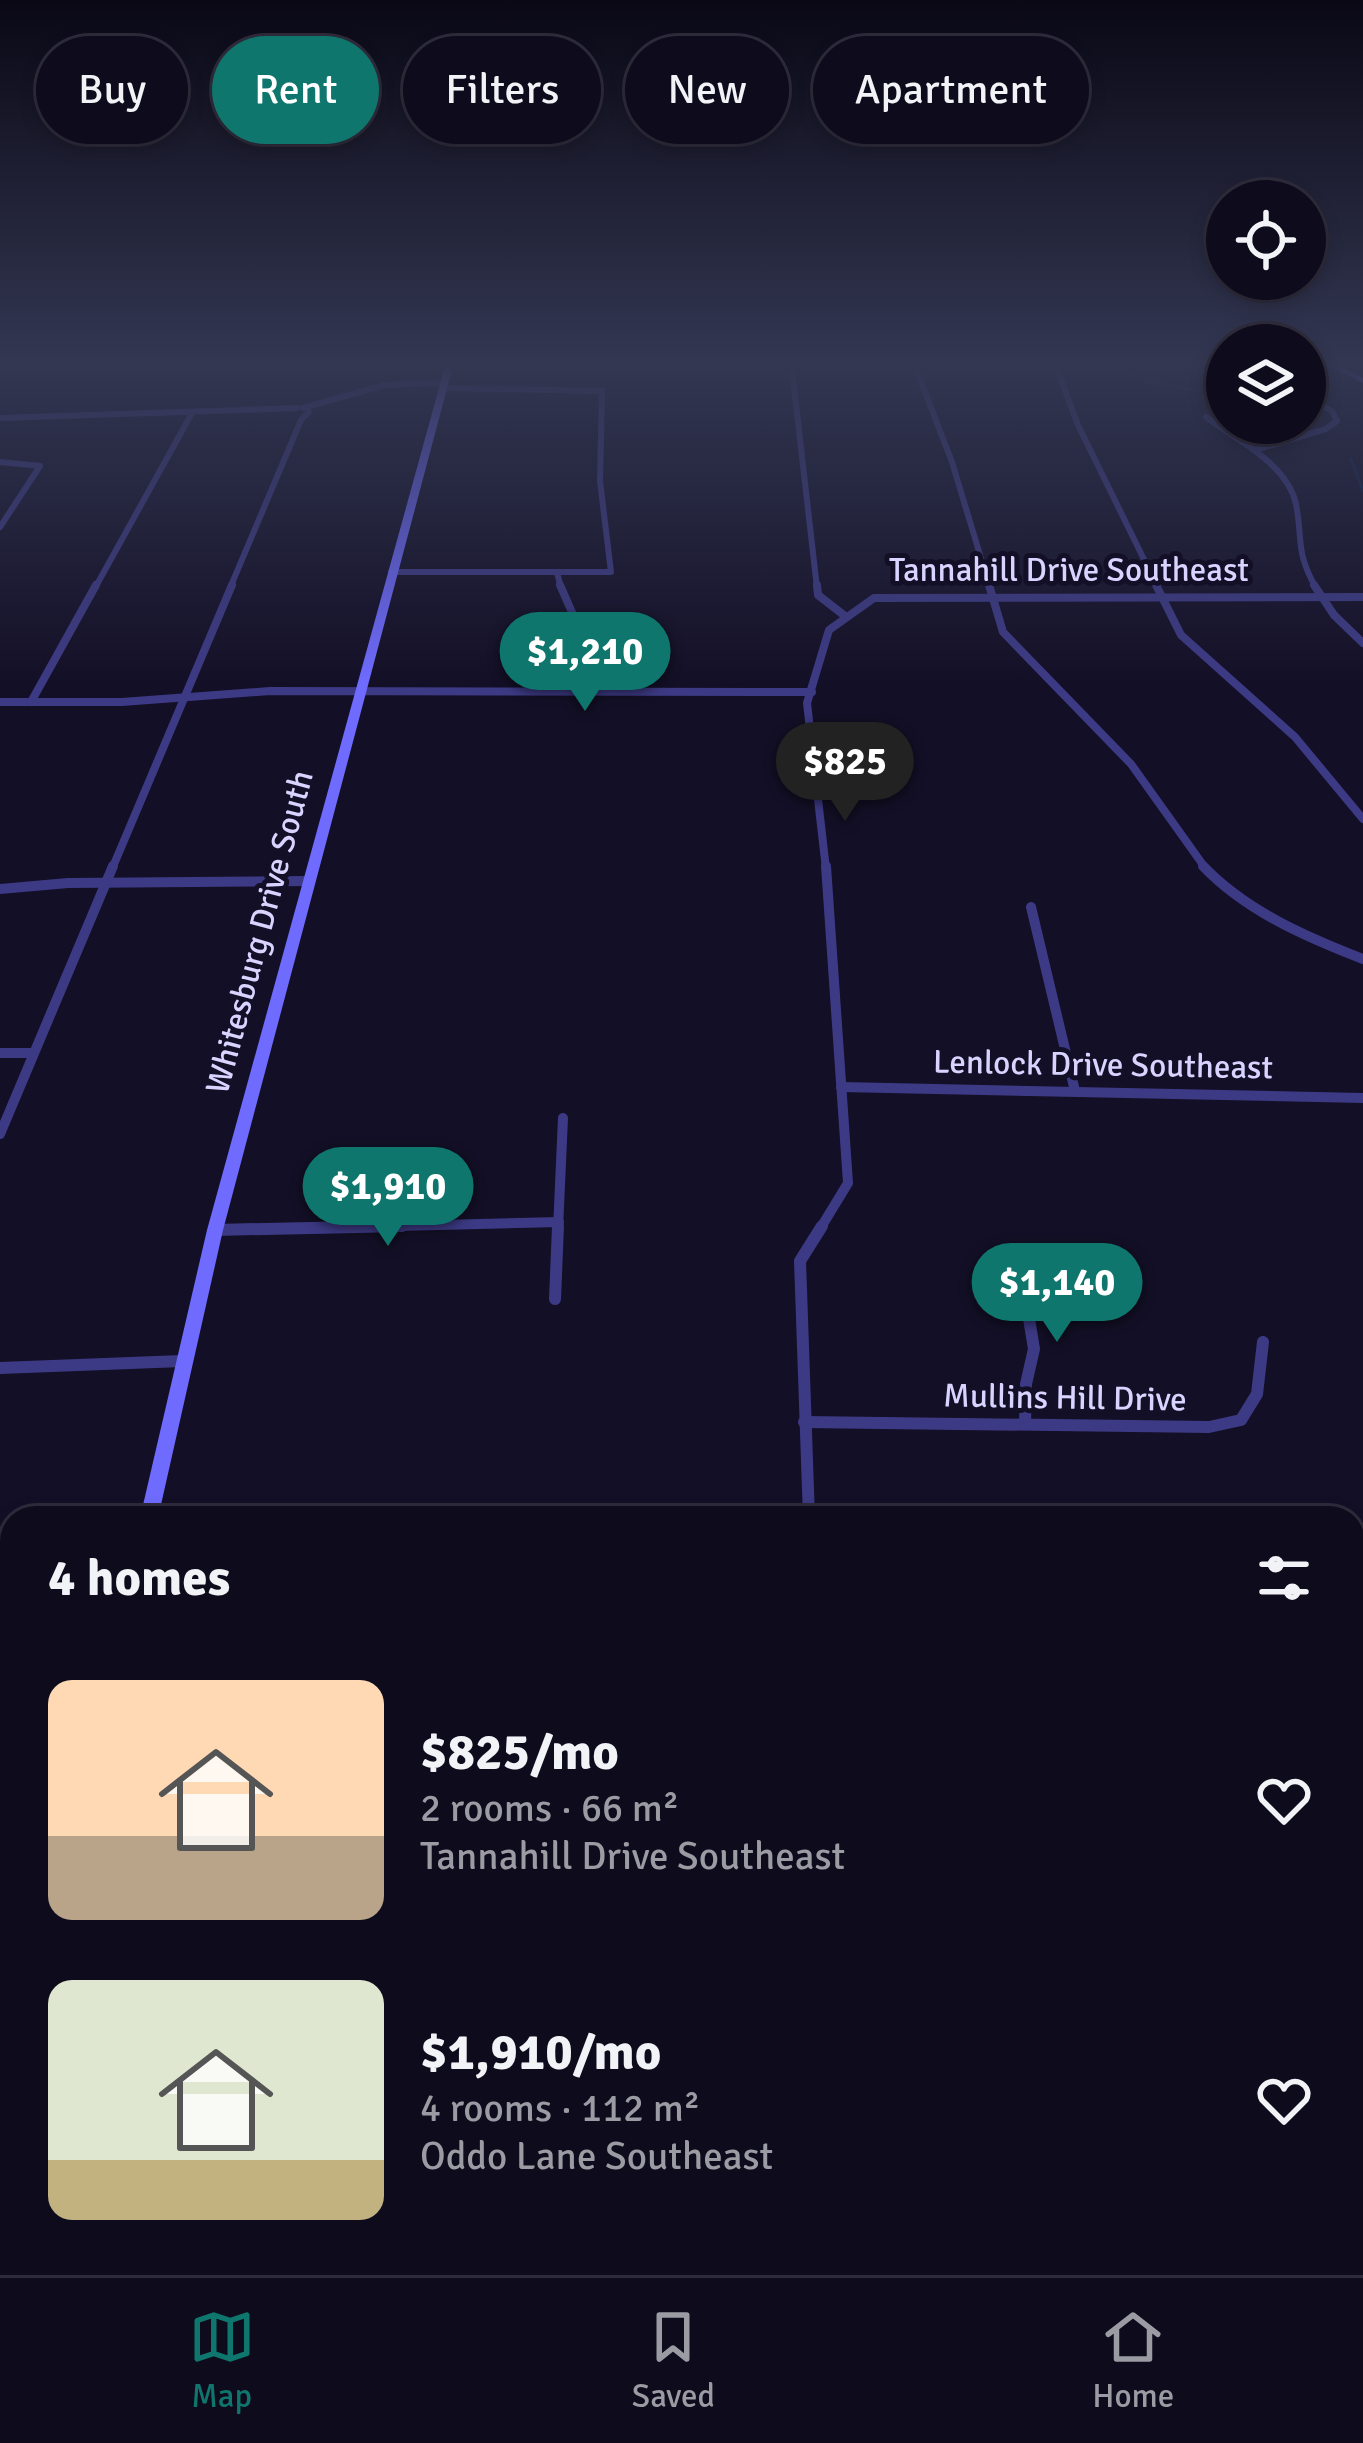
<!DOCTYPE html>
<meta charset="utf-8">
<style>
body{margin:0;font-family:Signika,sans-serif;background:#1c1929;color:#f1f3f6;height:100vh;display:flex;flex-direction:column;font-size:45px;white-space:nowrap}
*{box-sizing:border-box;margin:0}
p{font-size:39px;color:#9b9ba3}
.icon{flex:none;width:66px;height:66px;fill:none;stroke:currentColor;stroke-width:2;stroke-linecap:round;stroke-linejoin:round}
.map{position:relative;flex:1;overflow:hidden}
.sheet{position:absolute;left:0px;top:1506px;width:1365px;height:771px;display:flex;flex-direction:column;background:#0e0b1c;border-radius:36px 36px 0 0;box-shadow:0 6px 18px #0003,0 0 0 3px #2e2b3b}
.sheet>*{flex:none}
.hud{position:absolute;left:36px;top:36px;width:1293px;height:108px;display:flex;gap:24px}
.fabs{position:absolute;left:1206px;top:180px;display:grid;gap:24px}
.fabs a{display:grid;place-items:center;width:120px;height:120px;border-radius:50%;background:#0e0b1c;box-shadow:0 6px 18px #0003,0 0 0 3px #2e2b3b;font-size:60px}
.price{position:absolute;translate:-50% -102px;padding:0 27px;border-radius:42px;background:#0f766e;color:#fff;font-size:39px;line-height:78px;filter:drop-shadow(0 3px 6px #0008)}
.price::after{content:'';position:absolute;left:50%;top:72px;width:36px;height:27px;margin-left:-18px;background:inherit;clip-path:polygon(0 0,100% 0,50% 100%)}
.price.active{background:#222;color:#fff}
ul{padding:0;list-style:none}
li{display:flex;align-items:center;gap:36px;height:300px;padding:0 48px}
li span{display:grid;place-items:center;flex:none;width:336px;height:240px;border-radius:24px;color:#555}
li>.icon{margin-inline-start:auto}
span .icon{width:144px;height:144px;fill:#fffc;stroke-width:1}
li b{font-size:51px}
h2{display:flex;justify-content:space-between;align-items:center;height:144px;padding:0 48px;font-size:51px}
.chip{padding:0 42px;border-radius:54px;background:#0e0b1c;box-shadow:0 6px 18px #0003,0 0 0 3px #2e2b3b;font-size:42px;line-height:108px}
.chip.active{background:#0f766e;color:#fff}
.tabs{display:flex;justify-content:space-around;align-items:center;height:168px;border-top:3px solid #2e2b3b;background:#0e0b1c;font-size:33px;color:#9b9ba3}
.tabs a{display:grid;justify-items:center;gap:6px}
.tabs .active{color:#0f766e}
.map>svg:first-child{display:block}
</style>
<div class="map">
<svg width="1363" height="2275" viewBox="0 0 1363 2275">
<rect width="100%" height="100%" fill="#130f26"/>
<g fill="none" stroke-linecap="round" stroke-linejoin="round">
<g stroke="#0c2248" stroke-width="3">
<path d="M1129 372 1147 381 1227 396"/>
<path d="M1351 459 1363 491"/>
</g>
<g stroke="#3d3a85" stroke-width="6">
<path d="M915 366 952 462 990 588"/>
<path d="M1056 366 1078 425 1158 588"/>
<path d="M1208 366 1227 368"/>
<path d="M792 369 817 588"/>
<path d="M303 408 384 385 444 383"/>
<path d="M1206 417C1236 440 1287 463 1296 504 1303 540 1295 551 1316 588"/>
<path d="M0 418 297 408"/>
<path d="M1255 450 1326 429 1337 421 1332 411 1305 396"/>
<path d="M0 462 40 466 0 527"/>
<path d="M391 572H611L600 481 602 391 442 388"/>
<path d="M557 572 561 588"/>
<path d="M95 588 192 413"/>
<path d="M230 588 301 420 309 412"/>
</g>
<g stroke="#3d3a85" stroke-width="8">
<path d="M560 585 578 626"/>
<path d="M817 585 818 595 845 616"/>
<path d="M989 585 1003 632 1131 764 1206 869"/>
<path d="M1156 585 1181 635 1295 737 1363 819"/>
<path d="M1314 585 1334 615 1363 643"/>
<path d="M0 702H122L270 691 812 692"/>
<path d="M31 702 96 585"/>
<path d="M112 869 232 585"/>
<path d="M826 869 807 703 829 630 874 598 1363 597"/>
</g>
<g stroke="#3d3a85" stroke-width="10">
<path d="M1203 866C1246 911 1306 937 1363 959"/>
<path d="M0 889 68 883 308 881"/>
<path d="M1031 907 1075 1091"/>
<path d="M0 1053H33"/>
<path d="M841 1087 1363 1098"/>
<path d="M0 1134 113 866"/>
<path d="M273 1229 559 1222"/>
<path d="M558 1229 563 1118"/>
<path d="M820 1229 848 1183 826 866"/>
</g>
<g stroke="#3d3a85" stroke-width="12">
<path d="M215 1230 402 1226"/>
<path d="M1021 1270 1034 1349 1026 1384 1025 1424"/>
<path d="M555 1299 558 1226"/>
<path d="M0 1368 182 1361"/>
<path d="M804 1422 1209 1427 1241 1420 1257 1394 1263 1342"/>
<path d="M809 1518 800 1261 822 1226"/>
</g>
<g stroke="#3d3a85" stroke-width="16">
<path d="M1353 1885 1363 1886"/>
<path d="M1353 2071 1363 2095"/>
</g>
<g fill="#6f6bff" fill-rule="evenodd">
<path d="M445 366H453L223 1230 158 1518H140L207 1230Z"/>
<path d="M1330 366H1340L1363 378V383Z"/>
<path d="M12 2196V2265H14L11 2275H0V2207L3 2200Z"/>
<path d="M338 2265H366L370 2275H342Z"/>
</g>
</g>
<linearGradient id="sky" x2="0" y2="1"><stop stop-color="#0a0815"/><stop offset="0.53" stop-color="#333752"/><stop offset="1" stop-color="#333752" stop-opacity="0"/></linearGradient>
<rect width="1363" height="685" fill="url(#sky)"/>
<g text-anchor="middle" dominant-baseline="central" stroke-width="10" stroke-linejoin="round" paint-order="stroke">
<g font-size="33" fill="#d9d4ff" stroke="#130f26">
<text x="1069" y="570">Tannahill Drive Southeast</text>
<text transform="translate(260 932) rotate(-75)">Whitesburg Drive South</text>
<text transform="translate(1103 1065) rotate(1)">Lenlock Drive Southeast</text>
<text transform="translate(1065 1398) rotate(1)">Mullins Hill Drive</text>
</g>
</g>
</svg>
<div class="fabs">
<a><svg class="icon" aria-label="locate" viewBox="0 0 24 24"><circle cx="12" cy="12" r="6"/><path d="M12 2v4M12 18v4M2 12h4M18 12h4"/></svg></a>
<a><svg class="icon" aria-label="layers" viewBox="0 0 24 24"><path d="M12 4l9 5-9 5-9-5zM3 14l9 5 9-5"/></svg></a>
</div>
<b class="price" style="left:585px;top:714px">$1,210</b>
<b class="price active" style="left:845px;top:824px">$825</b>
<b class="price" style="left:388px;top:1249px">$1,910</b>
<b class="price" style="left:1057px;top:1345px">$1,140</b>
<div class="hud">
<a class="chip">Buy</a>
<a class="chip active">Rent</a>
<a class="chip">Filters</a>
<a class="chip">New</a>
<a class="chip">Apartment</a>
</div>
<section class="sheet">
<h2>4 homes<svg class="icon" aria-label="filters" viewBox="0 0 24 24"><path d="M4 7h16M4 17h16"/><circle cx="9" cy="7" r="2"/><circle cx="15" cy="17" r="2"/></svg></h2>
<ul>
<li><span style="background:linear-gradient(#ffd9b3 65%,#b9a48a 0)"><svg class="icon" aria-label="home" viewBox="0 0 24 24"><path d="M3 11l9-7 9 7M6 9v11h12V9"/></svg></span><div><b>$825/mo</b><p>2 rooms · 66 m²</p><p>Tannahill Drive Southeast</p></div><svg class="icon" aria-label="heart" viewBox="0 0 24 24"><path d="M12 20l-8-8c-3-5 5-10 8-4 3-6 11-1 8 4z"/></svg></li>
<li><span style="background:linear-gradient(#dfe7d0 75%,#c2b280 0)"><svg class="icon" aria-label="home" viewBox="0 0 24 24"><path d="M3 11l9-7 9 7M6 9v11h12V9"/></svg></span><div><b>$1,910/mo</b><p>4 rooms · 112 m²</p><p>Oddo Lane Southeast</p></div><svg class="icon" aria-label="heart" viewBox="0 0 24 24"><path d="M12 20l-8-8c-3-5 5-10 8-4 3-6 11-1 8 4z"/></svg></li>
</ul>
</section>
</div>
<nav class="tabs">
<a class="active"><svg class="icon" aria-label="map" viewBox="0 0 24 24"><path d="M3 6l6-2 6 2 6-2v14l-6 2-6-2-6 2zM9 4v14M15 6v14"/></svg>Map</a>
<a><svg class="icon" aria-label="saved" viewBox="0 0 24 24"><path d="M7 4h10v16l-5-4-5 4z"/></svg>Saved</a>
<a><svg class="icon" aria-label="home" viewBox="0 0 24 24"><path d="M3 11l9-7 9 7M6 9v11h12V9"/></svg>Home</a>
</nav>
